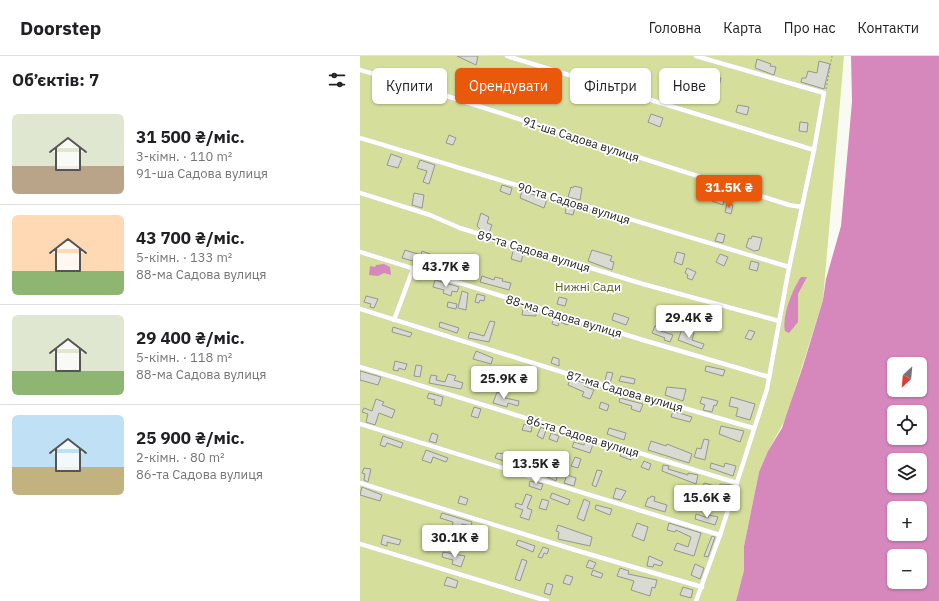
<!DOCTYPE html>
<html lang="uk">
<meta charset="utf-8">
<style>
body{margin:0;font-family:"IBM Plex Sans",sans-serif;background:#f6f6f6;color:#202124;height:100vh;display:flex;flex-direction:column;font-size:15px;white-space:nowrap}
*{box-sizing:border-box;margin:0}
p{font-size:13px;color:#757577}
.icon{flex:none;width:22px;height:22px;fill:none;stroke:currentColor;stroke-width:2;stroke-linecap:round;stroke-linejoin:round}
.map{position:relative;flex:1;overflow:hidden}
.panel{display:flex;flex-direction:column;background:#fff;width:360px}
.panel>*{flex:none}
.banner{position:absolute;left:12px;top:12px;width:380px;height:36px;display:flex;gap:8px}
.needle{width:26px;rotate:206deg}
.tools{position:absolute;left:527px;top:301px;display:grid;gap:8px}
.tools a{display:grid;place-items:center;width:40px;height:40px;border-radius:6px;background:#fff;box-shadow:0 1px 3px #0004;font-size:20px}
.price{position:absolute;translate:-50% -34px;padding:0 9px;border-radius:4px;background:#fff;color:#222;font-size:13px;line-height:26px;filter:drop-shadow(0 1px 2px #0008)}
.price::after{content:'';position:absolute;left:50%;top:24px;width:12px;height:9px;margin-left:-6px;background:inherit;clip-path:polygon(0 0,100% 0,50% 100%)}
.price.active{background:#ea580c;color:#fff}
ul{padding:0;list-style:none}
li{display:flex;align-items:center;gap:12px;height:100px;padding:0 12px}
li+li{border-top:1px solid #e0e0e0}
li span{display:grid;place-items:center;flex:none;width:112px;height:80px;border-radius:6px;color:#555}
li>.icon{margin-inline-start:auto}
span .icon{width:48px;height:48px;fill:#fffc;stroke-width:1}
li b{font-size:17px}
h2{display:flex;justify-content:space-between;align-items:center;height:48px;padding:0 12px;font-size:17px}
.tag{padding:0 14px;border-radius:6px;background:#fff;box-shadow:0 1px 3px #0004;font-size:14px;line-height:36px}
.tag.active{background:#ea580c;color:#fff}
header{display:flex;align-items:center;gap:24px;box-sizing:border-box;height:56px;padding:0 20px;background:#fff;border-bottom:1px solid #e0e0e0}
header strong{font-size:19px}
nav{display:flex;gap:22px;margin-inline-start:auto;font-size:14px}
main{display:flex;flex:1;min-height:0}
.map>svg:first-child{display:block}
</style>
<header>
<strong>Doorstep</strong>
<nav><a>Головна</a><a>Карта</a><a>Про нас</a><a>Контакти</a></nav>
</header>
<main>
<section class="panel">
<h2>Об’єктів: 7<svg class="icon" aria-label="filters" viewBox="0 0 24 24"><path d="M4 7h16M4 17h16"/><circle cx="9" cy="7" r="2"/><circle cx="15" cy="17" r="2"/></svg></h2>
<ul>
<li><span style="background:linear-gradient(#dfe7d0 65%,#b9a48a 0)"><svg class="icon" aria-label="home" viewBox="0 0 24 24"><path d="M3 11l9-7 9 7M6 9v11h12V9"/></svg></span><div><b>31 500 ₴/міс.</b><p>3-кімн. · 110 m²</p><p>91-ша Садова вулиця</p></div></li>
<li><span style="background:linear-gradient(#ffd9b3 70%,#8fb573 0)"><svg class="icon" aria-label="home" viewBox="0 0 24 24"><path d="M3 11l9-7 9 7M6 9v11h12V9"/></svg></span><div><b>43 700 ₴/міс.</b><p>5-кімн. · 133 m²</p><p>88-ма Садова вулиця</p></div></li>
<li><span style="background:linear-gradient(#dfe7d0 70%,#8fb573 0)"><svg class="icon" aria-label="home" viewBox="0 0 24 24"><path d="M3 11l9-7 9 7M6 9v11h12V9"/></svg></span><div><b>29 400 ₴/міс.</b><p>5-кімн. · 118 m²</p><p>88-ма Садова вулиця</p></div></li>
<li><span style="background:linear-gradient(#bfe0f5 65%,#c2b280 0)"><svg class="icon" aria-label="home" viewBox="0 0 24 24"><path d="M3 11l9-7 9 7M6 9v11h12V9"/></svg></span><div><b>25 900 ₴/міс.</b><p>2-кімн. · 80 m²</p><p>86-та Садова вулиця</p></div></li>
</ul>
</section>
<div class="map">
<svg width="579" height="545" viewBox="0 0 579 545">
<rect width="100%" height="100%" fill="#f9fbf3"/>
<path fill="#d5df9b" d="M0 0H484L463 244 426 362 408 395 399 416 384 490V514L376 545H0Z"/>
<g fill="#d687bb" fill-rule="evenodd">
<path d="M491 0H579V545H376L384 514V490L399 416 408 395 422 372 443 310 463 244 466 223 481 170 492 46ZM534 308H560V334H534ZM534 356H560V382H534ZM534 404H560V430H534ZM534 452H560V478H534ZM534 500H560V526H534Z"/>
<path d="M24 208 30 211 31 219 24 217 18 220 9 219 10 210 15 211 16 209Z"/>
<path d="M441 221H447L438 238V266L429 277 425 275C422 260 432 234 441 221Z"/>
</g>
<g fill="#d9dbd3" stroke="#94968f">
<path d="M97 0H118L116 9Z"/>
<path d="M397 3 411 8 410 10 416 11 414 19 395 12Z"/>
<path d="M459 5 470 8 464 33 441 26 442 22H446L448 15 457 17Z"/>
<path d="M353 20 361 22 358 34 349 31Z"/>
<path d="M378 49 389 51 387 59 376 56Z"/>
<path d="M291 58 303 62 300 71 288 66Z"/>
<path d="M440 66 448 67 447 76 439 75Z"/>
<path d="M89 79 96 82 93 89 86 87Z"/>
<path d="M31 98 42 102 38 112 27 109Z"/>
<path d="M60 104 75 109 69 128 63 126 67 115 57 112Z"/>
<path d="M142 129 152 132 150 139 140 135Z"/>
<path d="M214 130 222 132 220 144 208 141 211 131 213 132Z"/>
<path d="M162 135 187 143 184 152 160 142Z"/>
<path d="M354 136 363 139 362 142 364 143 363 149 352 145Z"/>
<path d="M54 137 64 139 62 152 52 149Z"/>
<path d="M207 148 215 151 213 159 205 157Z"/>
<path d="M367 148 373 149 371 158 365 156Z"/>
<path d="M121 157 129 161 127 167 132 169 129 177 122 175 117 170Z"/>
<path d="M358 177 365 179 363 187 355 185Z"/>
<path d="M392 180 402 182 399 194 394 195 386 191 389 182 391 183Z"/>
<path d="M154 192 164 195 161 206 151 203Z"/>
<path d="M45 194 61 199 62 195 70 198 69 202 95 212 94 216 42 202Z"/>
<path d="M232 194 252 200 250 205 254 206 252 214 228 205Z"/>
<path d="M317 196 325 198 322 209 314 206Z"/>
<path d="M360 198 368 201 364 210 356 206Z"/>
<path d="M391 205 399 207 397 215 389 213Z"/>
<path d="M327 212 336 216 332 224 327 222 328 219 325 217Z"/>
<path d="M122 220 134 224 135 221 143 223 142 225 151 227 149 234 120 226Z"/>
<path d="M75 224 99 231 97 236 92 235 91 240 83 237 84 234 73 231Z"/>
<path d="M102 235 108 237 106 254 98 252Z"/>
<path d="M117 238 125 240 124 245 120 244 119 247 115 246Z"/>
<path d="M6 240 18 243 14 252 10 251 11 248 4 246Z"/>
<path d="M199 241 207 243 205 250 197 248Z"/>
<path d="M88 246 97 248 96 253 87 251Z"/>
<path d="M163 253 176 256V260L162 259Z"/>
<path d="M331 255 339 259 335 267 330 265 332 261 328 259Z"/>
<path d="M254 257 269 262 266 269 252 264Z"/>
<path d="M194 260 209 265 208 269 199 266 198 270 192 268Z"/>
<path d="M130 265 135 266 129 286 108 282 110 276 124 280Z"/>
<path d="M80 266 99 272 97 277 79 271Z"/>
<path d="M295 270 302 272 301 275 313 279 310 286 304 284 305 282 292 277Z"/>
<path d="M33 271 52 277 50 281 32 276Z"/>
<path d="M322 273 334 277 332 284 344 288 342 293 318 284Z"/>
<path d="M389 274 395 276 391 284 385 282Z"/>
<path d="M116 295 133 302 131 308 113 303Z"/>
<path d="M193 301 199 303V310L191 307Z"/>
<path d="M35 305 47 308 45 314 39 312 38 315 33 314Z"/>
<path d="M56 309 62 310 60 321 54 320Z"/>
<path d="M346 310 365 314 363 320 345 315Z"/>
<path d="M0 315 21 321 18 329 0 324Z"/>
<path d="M247 316 253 317 250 327 245 325Z"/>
<path d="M88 318 96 320 94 324 103 327 101 333 69 327 71 319 77 320 76 324 85 326Z"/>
<path d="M261 320 275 323 274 328 259 325Z"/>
<path d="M210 323 225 327 224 330 234 334 230 343 222 340 224 336 208 329Z"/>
<path d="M307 331 326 333 323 345 305 339Z"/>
<path d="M137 336 146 339 145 342 159 345 158 350 148 347 147 351 133 347Z"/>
<path d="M69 337 83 341 81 350 74 348 75 344 67 342Z"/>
<path d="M342 341 358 345 356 350 354 349 352 356 343 354 345 349 340 347Z"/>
<path d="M371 341 395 348 390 364 376 360 378 352 369 350Z"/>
<path d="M260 342 283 348 280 356 271 353 272 350 259 346Z"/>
<path d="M16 343 24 346 22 349 35 354 32 362 19 357 15 369 6 366 8 358 2 356 4 352 12 355Z"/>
<path d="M241 346 249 349 247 355 239 352Z"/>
<path d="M114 351 121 353 118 362 111 360Z"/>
<path d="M313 355 332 361 330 366 311 361Z"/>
<path d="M164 368 172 371 171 376 162 374Z"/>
<path d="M361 370 384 375 380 386 359 378Z"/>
<path d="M181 371 186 374 183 383 177 380Z"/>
<path d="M249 372 266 377 264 384 247 378Z"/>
<path d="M72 377 78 379 76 387 69 385Z"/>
<path d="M191 377 199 380 197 386 189 383Z"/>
<path d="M23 380 43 387 41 392 27 387 25 391 20 389Z"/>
<path d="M344 383 349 384 345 404 334 401 337 392 341 393Z"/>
<path d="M226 385 233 388 230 397 212 391 214 386 224 389Z"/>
<path d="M291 385 306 390 307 388 332 398 329 407 288 394Z"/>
<path d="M66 394 88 402 86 406 73 401 71 407 62 404Z"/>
<path d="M262 396 272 399 271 404 260 400Z"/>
<path d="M137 397 152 399 150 407 135 402Z"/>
<path d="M215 401 221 403 218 412 211 410Z"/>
<path d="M162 402 175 406 173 412 167 410 165 415 157 412Z"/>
<path d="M284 405 291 408 289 414 281 411Z"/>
<path d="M351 407 364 411 365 407 376 410 373 420 350 412Z"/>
<path d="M303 409 309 410 308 413 328 419V417L338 419 336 428 302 415Z"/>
<path d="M181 411 198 417 196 425 179 417Z"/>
<path d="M4 412 11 413 8 426 4 424 5 418 2 417Z"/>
<path d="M237 414 242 415 236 431 232 429Z"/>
<path d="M207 419 216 422 214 430 204 427Z"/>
<path d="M170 425 183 428 181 434 169 430Z"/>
<path d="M344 427 359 431 360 428 372 429 370 436 363 434 362 436 343 432Z"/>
<path d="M2 431 22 439 20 445 0 439Z"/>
<path d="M256 432 266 435 261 444 253 442Z"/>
<path d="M192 437 210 444 208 449 190 442Z"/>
<path d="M166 438 172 440 167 452 172 454 169 464 160 461 163 454 155 451 156 447 162 449Z"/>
<path d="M100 440 108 443 106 449 98 447Z"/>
<path d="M291 440 295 441 294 445 307 449 305 456 285 450 288 442H290Z"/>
<path d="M182 443 189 445 186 454 179 452Z"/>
<path d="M224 443 230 446 224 465 217 462Z"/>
<path d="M236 449 252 453 250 459 235 453Z"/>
<path d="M82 457 112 466 111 470 102 468 101 471 99 470 97 480 91 478 93 466 80 462Z"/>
<path d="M336 458 348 462 349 459 358 461 355 469 335 463Z"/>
<path d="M277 467 288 471 284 485 272 480Z"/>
<path d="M309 467 341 477 334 500 314 494 317 487 328 491 331 481 316 474 315 476 307 474Z"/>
<path d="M198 469 232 481 230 490 198 483 199 476 196 475Z"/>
<path d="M23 479 41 484 39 489 27 486V490L21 488Z"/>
<path d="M352 480 355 481 348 501 344 500Z"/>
<path d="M158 484 175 490 173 496 156 489Z"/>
<path d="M183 491 189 493 187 498 184 497 182 502 178 501Z"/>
<path d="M83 496 105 500 101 511 92 508 93 504 82 501Z"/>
<path d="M289 500 303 506 301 510 294 508 293 511 287 510Z"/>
<path d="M162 503 167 505 160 525 155 523Z"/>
<path d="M229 504 236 507 233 513 226 511Z"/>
<path d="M335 508 344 512 340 523 331 519Z"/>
<path d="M260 512 269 515 268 518 297 524 295 532 292 531 290 540 271 534 274 525 257 520Z"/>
<path d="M233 514 243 518 241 522 231 519Z"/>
<path d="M206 519 213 521 210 529 203 527Z"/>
<path d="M87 521 98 525 96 532 84 529Z"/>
<path d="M187 527 193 529 190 539 184 537Z"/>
<path d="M323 531 333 534 331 542 320 539Z"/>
</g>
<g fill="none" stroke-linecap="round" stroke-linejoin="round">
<defs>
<g id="minor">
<path d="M147 0 454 94"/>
<path d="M336 0 464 37 454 94 428 217 407 333 360 479 336 545"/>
<path d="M0 14 71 35 429 149 442 151"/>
<path d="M0 82 429 211"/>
<path d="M0 137 70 159 100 172 283 228 419 265"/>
<path d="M0 196 283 284 409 321"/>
<path d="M0 253 237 327 393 372"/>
<path d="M34 264 53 213"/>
<path d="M0 311 377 427"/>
<path d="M0 368 360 479"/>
<path d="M0 427 215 494 342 531"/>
<path d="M0 488 187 545"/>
</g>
</defs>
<use href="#minor" stroke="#cfd0c8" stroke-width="5.5"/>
<path stroke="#949690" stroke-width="1" stroke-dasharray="2 2" stroke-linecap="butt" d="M466 33 472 0"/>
<use href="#minor" stroke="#fff" stroke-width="4.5"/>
</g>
<g text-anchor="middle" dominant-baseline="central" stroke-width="3.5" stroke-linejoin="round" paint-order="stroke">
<g font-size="12" fill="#232421" stroke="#fff">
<text transform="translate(221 83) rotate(18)">91-ша Садова вулиця</text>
<text transform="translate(214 147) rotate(17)">90-та Садова вулиця</text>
<text transform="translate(174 195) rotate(17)">89-та Садова вулиця</text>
<text transform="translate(204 260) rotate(17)">88-ма Садова вулиця</text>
<text transform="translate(265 335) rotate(16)">87-ма Садова вулиця</text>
<text transform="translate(223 380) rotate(17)">86-та Садова вулиця</text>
</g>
<g font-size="12" fill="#505715" stroke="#fff">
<text x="228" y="230">Нижні Сади</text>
</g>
</g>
</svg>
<div class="tools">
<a><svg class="needle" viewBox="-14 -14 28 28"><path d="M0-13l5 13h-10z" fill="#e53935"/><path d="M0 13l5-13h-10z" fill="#757577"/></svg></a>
<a><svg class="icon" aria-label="locate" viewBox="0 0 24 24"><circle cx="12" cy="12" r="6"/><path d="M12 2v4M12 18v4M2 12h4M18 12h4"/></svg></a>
<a><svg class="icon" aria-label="layers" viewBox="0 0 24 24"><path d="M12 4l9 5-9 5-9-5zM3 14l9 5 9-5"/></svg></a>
<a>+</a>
<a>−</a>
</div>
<b class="price active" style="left:369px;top:153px">31.5K ₴</b>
<b class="price" style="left:86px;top:232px">43.7K ₴</b>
<b class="price" style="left:329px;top:283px">29.4K ₴</b>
<b class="price" style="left:144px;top:344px">25.9K ₴</b>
<b class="price" style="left:176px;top:429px">13.5K ₴</b>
<b class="price" style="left:347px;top:463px">15.6K ₴</b>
<b class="price" style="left:95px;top:503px">30.1K ₴</b>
<div class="banner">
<a class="tag">Купити</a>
<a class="tag active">Орендувати</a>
<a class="tag">Фільтри</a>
<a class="tag">Нове</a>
</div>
</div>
</main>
